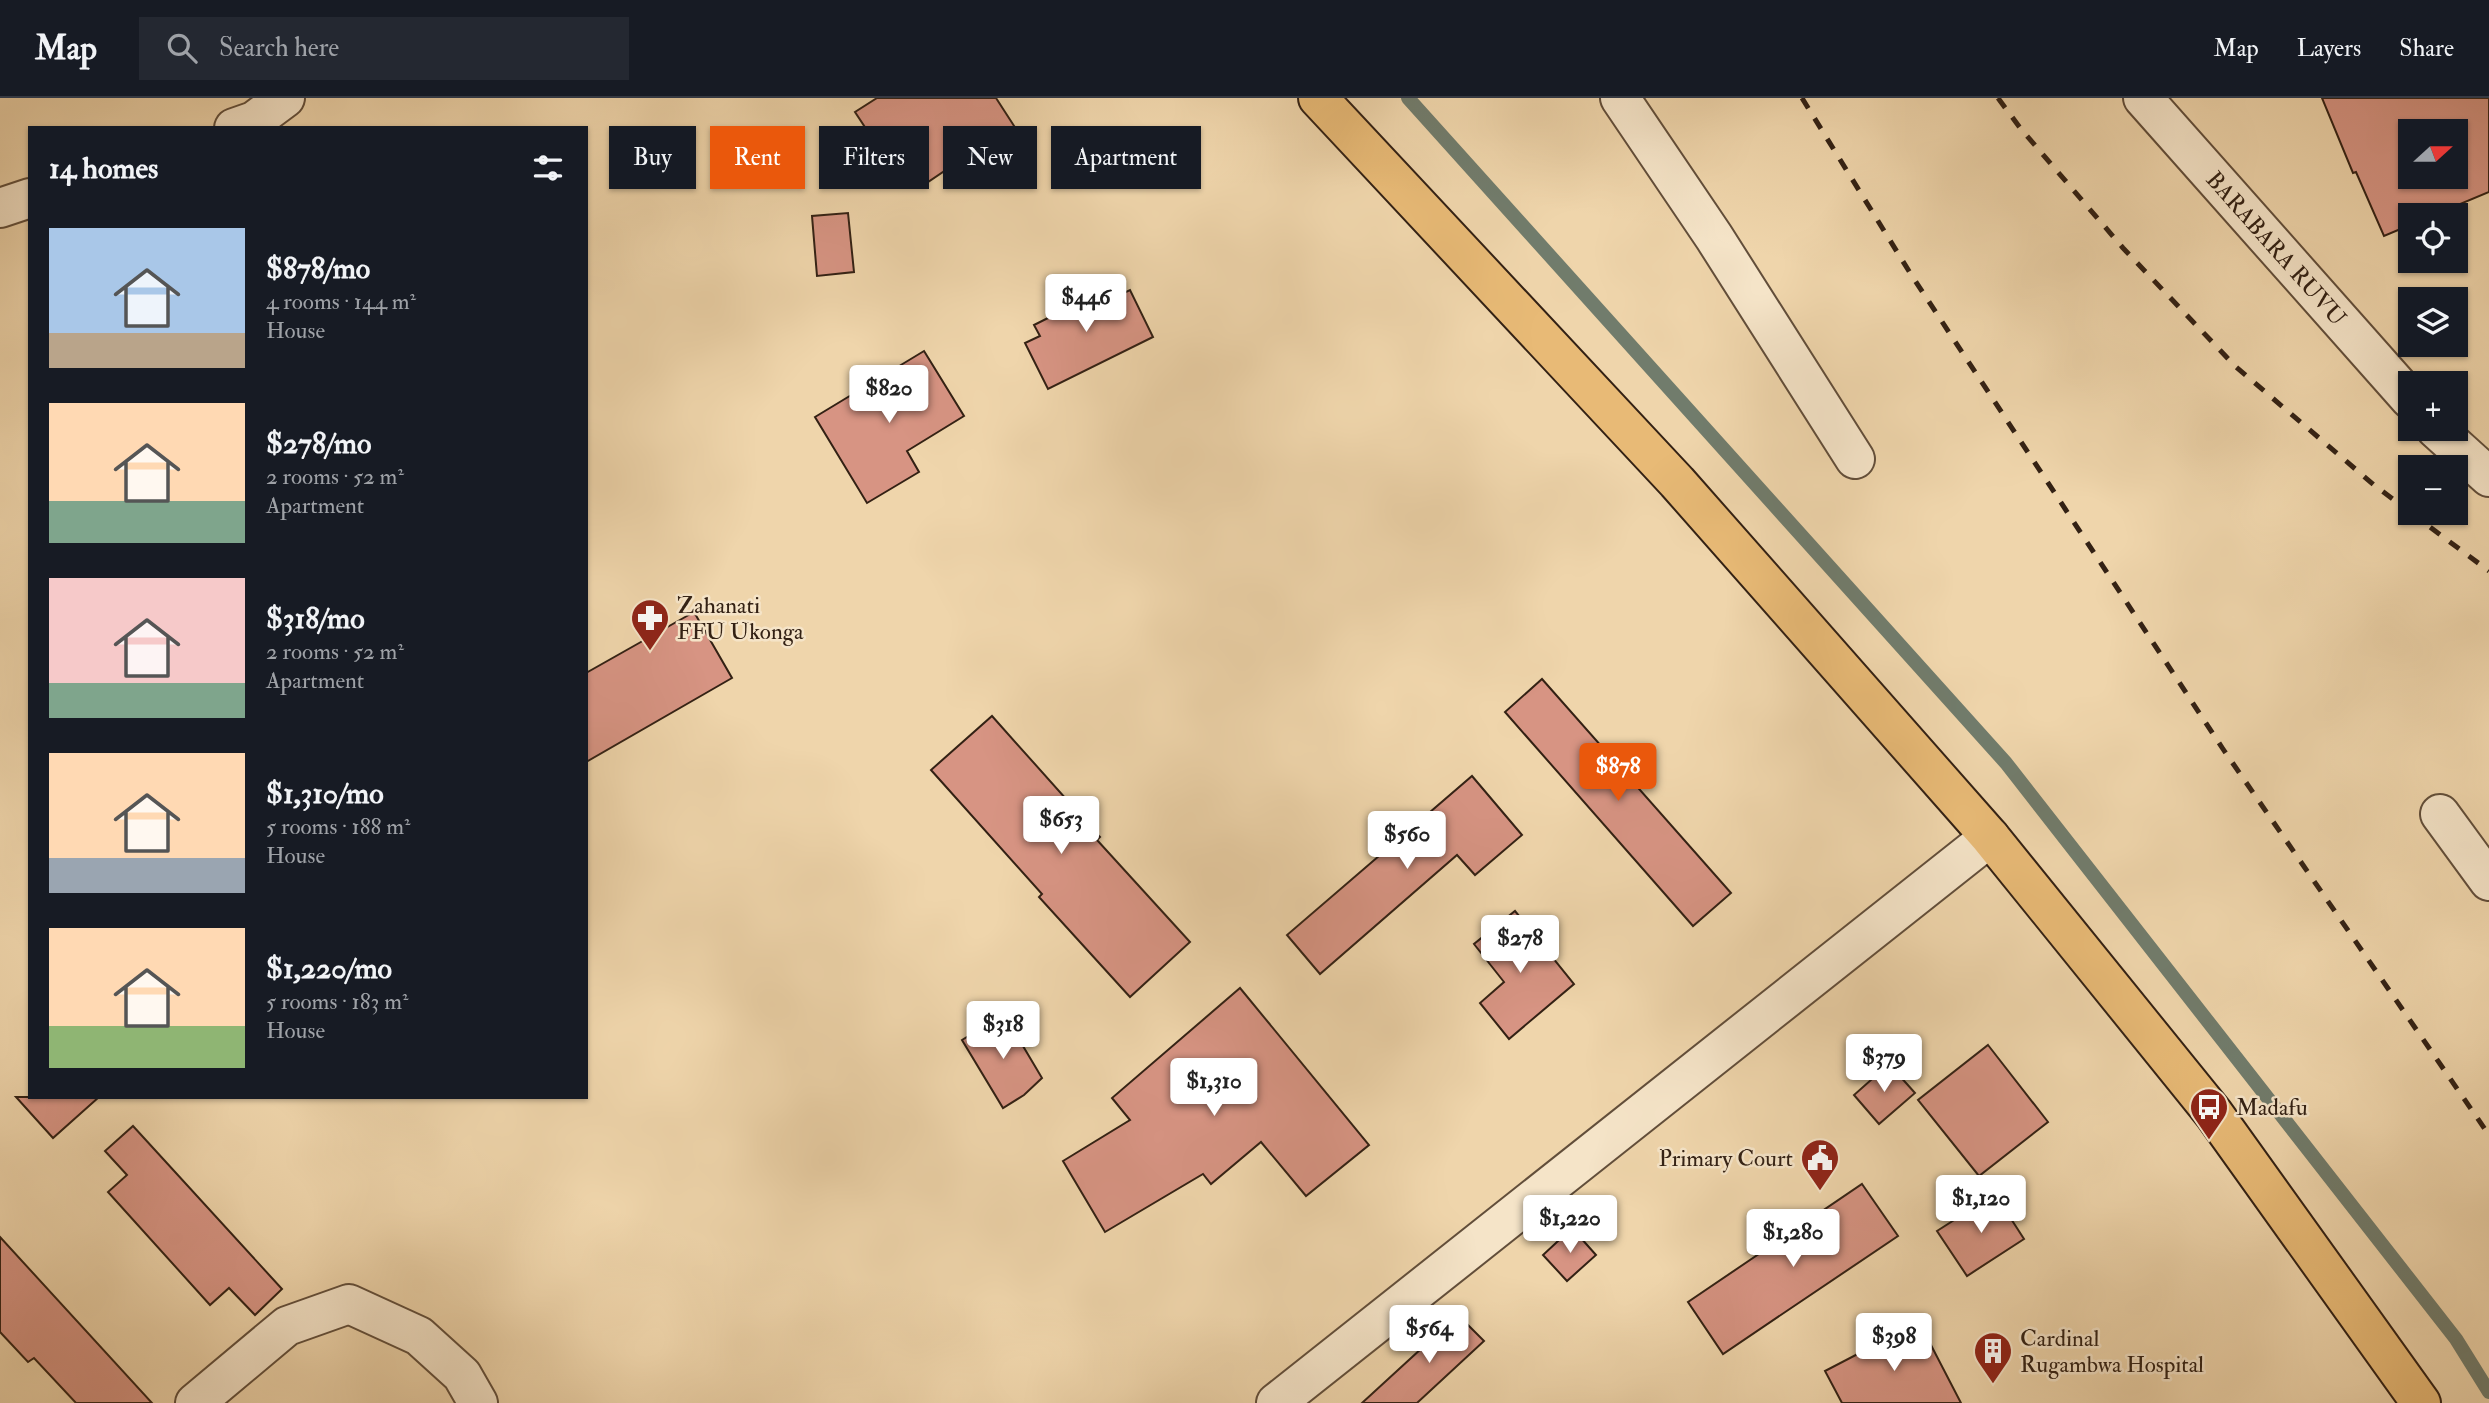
<!DOCTYPE html>
<meta charset="utf-8">
<style>
body{margin:0;font-family:"IM FELL Double Pica",serif;background:#242831;color:#f1f3f6;height:100vh;display:flex;flex-direction:column;font-size:26px;white-space:nowrap}
*{box-sizing:border-box;margin:0}
p{font-size:23px;color:#9ea1a6}
.icon{flex:none;width:38px;height:38px;fill:none;stroke:currentColor;stroke-width:2;stroke-linecap:round;stroke-linejoin:round}
.map{position:relative;flex:1;overflow:hidden}
.drawer{position:absolute;left:28px;top:28px;width:560px;height:973px;display:flex;flex-direction:column;background:#171b24;border-radius:0px;box-shadow:0 2px 5px #0004}
.drawer>*{flex:none}
.hud{position:absolute;left:609px;top:28px;width:665px;height:63px;display:flex;gap:14px}
.needle{width:46px;rotate:69deg}
.controls{position:absolute;left:2398px;top:21px;display:grid;gap:14px}
.controls a{display:grid;place-items:center;width:70px;height:70px;border-radius:0px;background:#171b24;box-shadow:0 2px 5px #0004;font-size:35px}
.price{position:absolute;translate:-50% -60px;padding:0 16px;border-radius:7px;background:#fff;color:#222;font-size:23px;line-height:46px;filter:drop-shadow(0 2px 4px #0008)}
.price::after{content:'';position:absolute;left:50%;top:42px;width:21px;height:16px;margin-left:-10px;background:inherit;clip-path:polygon(0 0,100% 0,50% 100%)}
.price.on{background:#ea580c;color:#fff}
ul{padding:0;list-style:none}
li{display:flex;align-items:center;gap:21px;height:175px;padding:0 21px}
li span{display:grid;place-items:center;flex:none;width:196px;height:140px;border-radius:0px;color:#555}
li>.icon{margin-inline-start:auto}
span .icon{width:84px;height:84px;fill:#fffc;stroke-width:1}
li b{font-size:30px}
h2{display:flex;justify-content:space-between;align-items:center;height:84px;padding:0 21px;font-size:30px}
.tag{padding:0 24px;border-radius:0px;background:#171b24;box-shadow:0 2px 5px #0004;font-size:24px;line-height:63px}
.tag.on{background:#ea580c;color:#fff}
header{display:flex;align-items:center;gap:42px;box-sizing:border-box;height:98px;padding:0 35px;background:#171b24;border-bottom:2px solid #363941}
header strong{font-size:33px}
nav{display:flex;gap:38px;margin-inline-start:auto;font-size:24px}
.search{width:490px;height:63px;background:#242831;display:flex;align-items:center;gap:18px;box-sizing:border-box;padding:0 24px;border-radius:0px;color:#9ea1a6;font-size:26px}
.map>svg:first-child{display:block}
</style>
<header>
<strong>Map</strong>
<div class="search"><svg class="icon" aria-label="search" viewBox="0 0 24 24"><circle cx="10" cy="10" r="6"/><path d="M15 15l6 6"/></svg>Search here</div>
<nav><a>Map</a><a>Layers</a><a>Share</a></nav>
</header>
<div class="map">
<svg width="2489" height="1305" viewBox="0 0 2489 1305">
<rect width="100%" height="100%" fill="#efd5ab"/>
<filter id="stains"><feTurbulence type="fractalNoise" baseFrequency=".00286" numOctaves="4"/><feColorMatrix values="0 0 0 0 .2 0 0 0 0 .09 0 0 0 0 .02 0 0 0 .5 -.17"/></filter>
<radialGradient id="worn" r=".72"><stop offset=".6" stop-color="#630" stop-opacity="0"/><stop offset="1" stop-color="#630" stop-opacity=".3"/></radialGradient>
<g fill="none" stroke-linecap="round" stroke-linejoin="round">
<path stroke="#717c6c" stroke-width="14" d="M1408 0 2006 665 2456 1241 2489 1294"/>
</g>
<g fill="#d79483" stroke="#332114" stroke-width="2" fill-rule="evenodd">
<path d="M877 0H996L1018 34 984 56 980 49 928 84 907 51 888 64 855 14Z"/>
<path d="M2322 0H2489V94L2434 117H2410V127L2384 138 2356 74 2353 75ZM2410 33H2455V79H2410Z"/>
<path d="M848 115 854 174 817 178 812 118Z"/>
<path d="M1094 187 1103 205 1130 192 1153 239 1048 291 1025 245 1040 238 1034 227 1054 217 1050 209Z"/>
<path d="M924 253 964 318 907 353 919 374 867 405 815 319Z"/>
<path d="M694 514 732 580 586 664V575Z"/>
<path d="M1542 581 1731 795 1693 828 1505 614Z"/>
<path d="M992 618 1100 739 1097 742 1190 844 1130 899 1039 799 1042 796 931 672Z"/>
<path d="M1472 678 1522 737 1475 777 1457 757 1320 876 1287 837Z"/>
<path d="M1515 813 1574 886 1509 941 1480 905 1504 884 1474 846Z"/>
<path d="M1240 890 1369 1047 1306 1098 1261 1044 1211 1086 1203 1076 1105 1134 1063 1063 1130 1022 1112 1000Z"/>
<path d="M1004 916 1042 980 1024 997 1003 1010 962 942Z"/>
<path d="M1988 947 2048 1024 1979 1078 1918 1002Z"/>
<path d="M1889 966 1915 995 1879 1026 1854 997Z"/>
<path d="M16 999H99L53 1040Z"/>
<path d="M133 1028 282 1191 255 1217 229 1190 210 1207 108 1094 127 1077 105 1053Z"/>
<path d="M1862 1086 1898 1138 1723 1256 1688 1204Z"/>
<path d="M1995 1096 2024 1141 1967 1178 1937 1133Z"/>
<path d="M1572 1130 1596 1157 1567 1183 1543 1157Z"/>
<path d="M0 1139 152 1305H76L34 1260 28 1264 0 1234Z"/>
<path d="M1458 1217 1484 1243 1417 1305H1362Z"/>
<path d="M1919 1224 1961 1305H1842L1825 1273Z"/>
</g>
<g fill="none" stroke-linecap="round" stroke-linejoin="round">
<defs>
<g id="minor">
<path d="M1620 0 1714 139 1855 361"/>
<path id="s1" d="M2143 0 2410 301"/>
<path d="M234 30 254 23 285 0"/>
<path d="M0 110 30 100"/>
<path d="M2436 331 2489 379"/>
<path d="M2440 716 2489 783"/>
<path d="M195 1305 287 1228 349 1206 419 1238 462 1277 478 1305"/>
<path d="M1276 1305 1990 739"/>
</g>
<path id="major" d="M1318 0 1677 384 1990 739 2214 1016 2421 1305"/>
</defs>
<use href="#minor" stroke="#624e3a" stroke-width="42"/>
<use href="#major" stroke="#332114" stroke-width="42"/>
<use href="#minor" stroke="#f5e4c8" stroke-width="38"/>
<use href="#major" stroke="#e8ba76" stroke-width="38"/>
<g stroke="#332114" stroke-width="5" stroke-dasharray="12 12" stroke-linecap="butt">
<path d="M1802 0 1912 178 2223 651 2489 1037"/>
<path d="M1998 0 2021 31 2123 150 2235 268 2374 387 2410 414"/>
<path d="M2411 415 2489 473"/>
</g>
</g>
<defs>
<symbol id="pharmacy-pin" viewBox="-11 -11 22 30"><path d="M0 17L-7.5 6A9.5 9.5 0 1 1 7.5 6Z" fill="#8f2418" stroke="#f5e4c8"/><path d="M-2-6h4v4h4v4h-4v4h-4v-4h-4v-4h4Z" fill="#fff"/></symbol>
<symbol id="bus-pin" viewBox="-11 -11 22 30"><path d="M0 17L-7.5 6A9.5 9.5 0 1 1 7.5 6Z" fill="#8f2418" stroke="#f5e4c8"/><path d="M-5-6H5V4H4V6H2V4H-2V6H-4V4H-5ZM-3.5-4V0h7V-4ZM-3.5 1.2v1.5H-2V1.2ZM2 1.2v1.5H3.5V1.2Z" fill="#fff"/></symbol>
<symbol id="civic-pin" viewBox="-11 -11 22 30"><path d="M0 17L-7.5 6A9.5 9.5 0 1 1 7.5 6Z" fill="#8f2418" stroke="#f5e4c8"/><path d="M-.6-6.5H3V-4.5H.6V-3L4-1V1h2V6H-6V1h2V-1L-.6-3ZM-1.2 2.5V6h2.4V2.5Z" fill="#fff"/></symbol>
<symbol id="building-pin" viewBox="-11 -11 22 30"><path d="M0 17L-7.5 6A9.5 9.5 0 1 1 7.5 6Z" fill="#8f2418" stroke="#f5e4c8"/><path d="M-4-6H4V6H1V3H-1V6H-4ZM-2.5-4.3h1.7v1.8h-1.7ZM.8-4.3h1.7v1.8H.8ZM-2.5-1h1.7V.8h-1.7ZM.8-1h1.7V.8H.8Z" fill="#fff"/></symbol>
</defs>
<g fill-rule="evenodd">
<use href="#pharmacy-pin" x="628" y="498" width="44" height="60"/>
<use href="#bus-pin" x="2187" y="987" width="44" height="60"/>
<use href="#civic-pin" x="1798" y="1038" width="44" height="60"/>
<use href="#building-pin" x="1971" y="1231" width="44" height="60"/>
</g>
<g text-anchor="middle" dominant-baseline="central" stroke-width="5" stroke-linejoin="round" paint-order="stroke">
<g font-size="23" fill="#332114" stroke="#f5e4c8">
<text stroke="none"><textPath href="#s1" startOffset="201">BARABARA RUVU</textPath></text>
</g>
<g font-size="23" fill="#332114" stroke="#f5e4c8" text-anchor="start">
<text x="677" y="507">Zahanati<tspan x="677" dy="26">FFU Ukonga</tspan></text>
<text x="2236" y="1009">Madafu</text>
<text x="1793" y="1060" text-anchor="end">Primary Court</text>
<text x="2020" y="1240">Cardinal<tspan x="2020" dy="26">Rugambwa Hospital</tspan></text>
</g>
</g>
<rect width="100%" height="100%" filter="url(#stains)"/>
<rect width="100%" height="100%" fill="url(#worn)"/>
</svg>
<div class="controls">
<a><svg class="needle" viewBox="-14 -14 28 28"><path d="M0-13l5 13h-10z" fill="#e53935"/><path d="M0 13l5-13h-10z" fill="#9ea1a6"/></svg></a>
<a><svg class="icon" aria-label="locate" viewBox="0 0 24 24"><circle cx="12" cy="12" r="6"/><path d="M12 2v4M12 18v4M2 12h4M18 12h4"/></svg></a>
<a><svg class="icon" aria-label="layers" viewBox="0 0 24 24"><path d="M12 4l9 5-9 5-9-5zM3 14l9 5 9-5"/></svg></a>
<a>+</a>
<a>−</a>
</div>
<b class="price" style="left:1086px;top:236px">$446</b>
<b class="price" style="left:889px;top:327px">$820</b>
<b class="price on" style="left:1618px;top:705px">$878</b>
<b class="price" style="left:1061px;top:758px">$653</b>
<b class="price" style="left:1407px;top:773px">$560</b>
<b class="price" style="left:1520px;top:877px">$278</b>
<b class="price" style="left:1003px;top:963px">$318</b>
<b class="price" style="left:1884px;top:996px">$379</b>
<b class="price" style="left:1214px;top:1020px">$1,310</b>
<b class="price" style="left:1981px;top:1137px">$1,120</b>
<b class="price" style="left:1570px;top:1157px">$1,220</b>
<b class="price" style="left:1793px;top:1171px">$1,280</b>
<b class="price" style="left:1429px;top:1267px">$564</b>
<b class="price" style="left:1894px;top:1275px">$398</b>
<div class="hud">
<a class="tag">Buy</a>
<a class="tag on">Rent</a>
<a class="tag">Filters</a>
<a class="tag">New</a>
<a class="tag">Apartment</a>
</div>
<section class="drawer">
<h2>14 homes<svg class="icon" aria-label="filters" viewBox="0 0 24 24"><path d="M4 7h16M4 17h16"/><circle cx="9" cy="7" r="2"/><circle cx="15" cy="17" r="2"/></svg></h2>
<ul>
<li><span style="background:linear-gradient(#a9c7e8 75%,#b9a48a 0)"><svg class="icon" aria-label="home" viewBox="0 0 24 24"><path d="M3 11l9-7 9 7M6 9v11h12V9"/></svg></span><div><b>$878/mo</b><p>4 rooms · 144 m²</p><p>House</p></div></li>
<li><span style="background:linear-gradient(#ffd9b3 70%,#7fa58c 0)"><svg class="icon" aria-label="home" viewBox="0 0 24 24"><path d="M3 11l9-7 9 7M6 9v11h12V9"/></svg></span><div><b>$278/mo</b><p>2 rooms · 52 m²</p><p>Apartment</p></div></li>
<li><span style="background:linear-gradient(#f6c9c9 75%,#7fa58c 0)"><svg class="icon" aria-label="home" viewBox="0 0 24 24"><path d="M3 11l9-7 9 7M6 9v11h12V9"/></svg></span><div><b>$318/mo</b><p>2 rooms · 52 m²</p><p>Apartment</p></div></li>
<li><span style="background:linear-gradient(#ffd9b3 75%,#9aa5b1 0)"><svg class="icon" aria-label="home" viewBox="0 0 24 24"><path d="M3 11l9-7 9 7M6 9v11h12V9"/></svg></span><div><b>$1,310/mo</b><p>5 rooms · 188 m²</p><p>House</p></div></li>
<li><span style="background:linear-gradient(#ffd9b3 70%,#8fb573 0)"><svg class="icon" aria-label="home" viewBox="0 0 24 24"><path d="M3 11l9-7 9 7M6 9v11h12V9"/></svg></span><div><b>$1,220/mo</b><p>5 rooms · 183 m²</p><p>House</p></div></li>
</ul>
</section>
</div>
